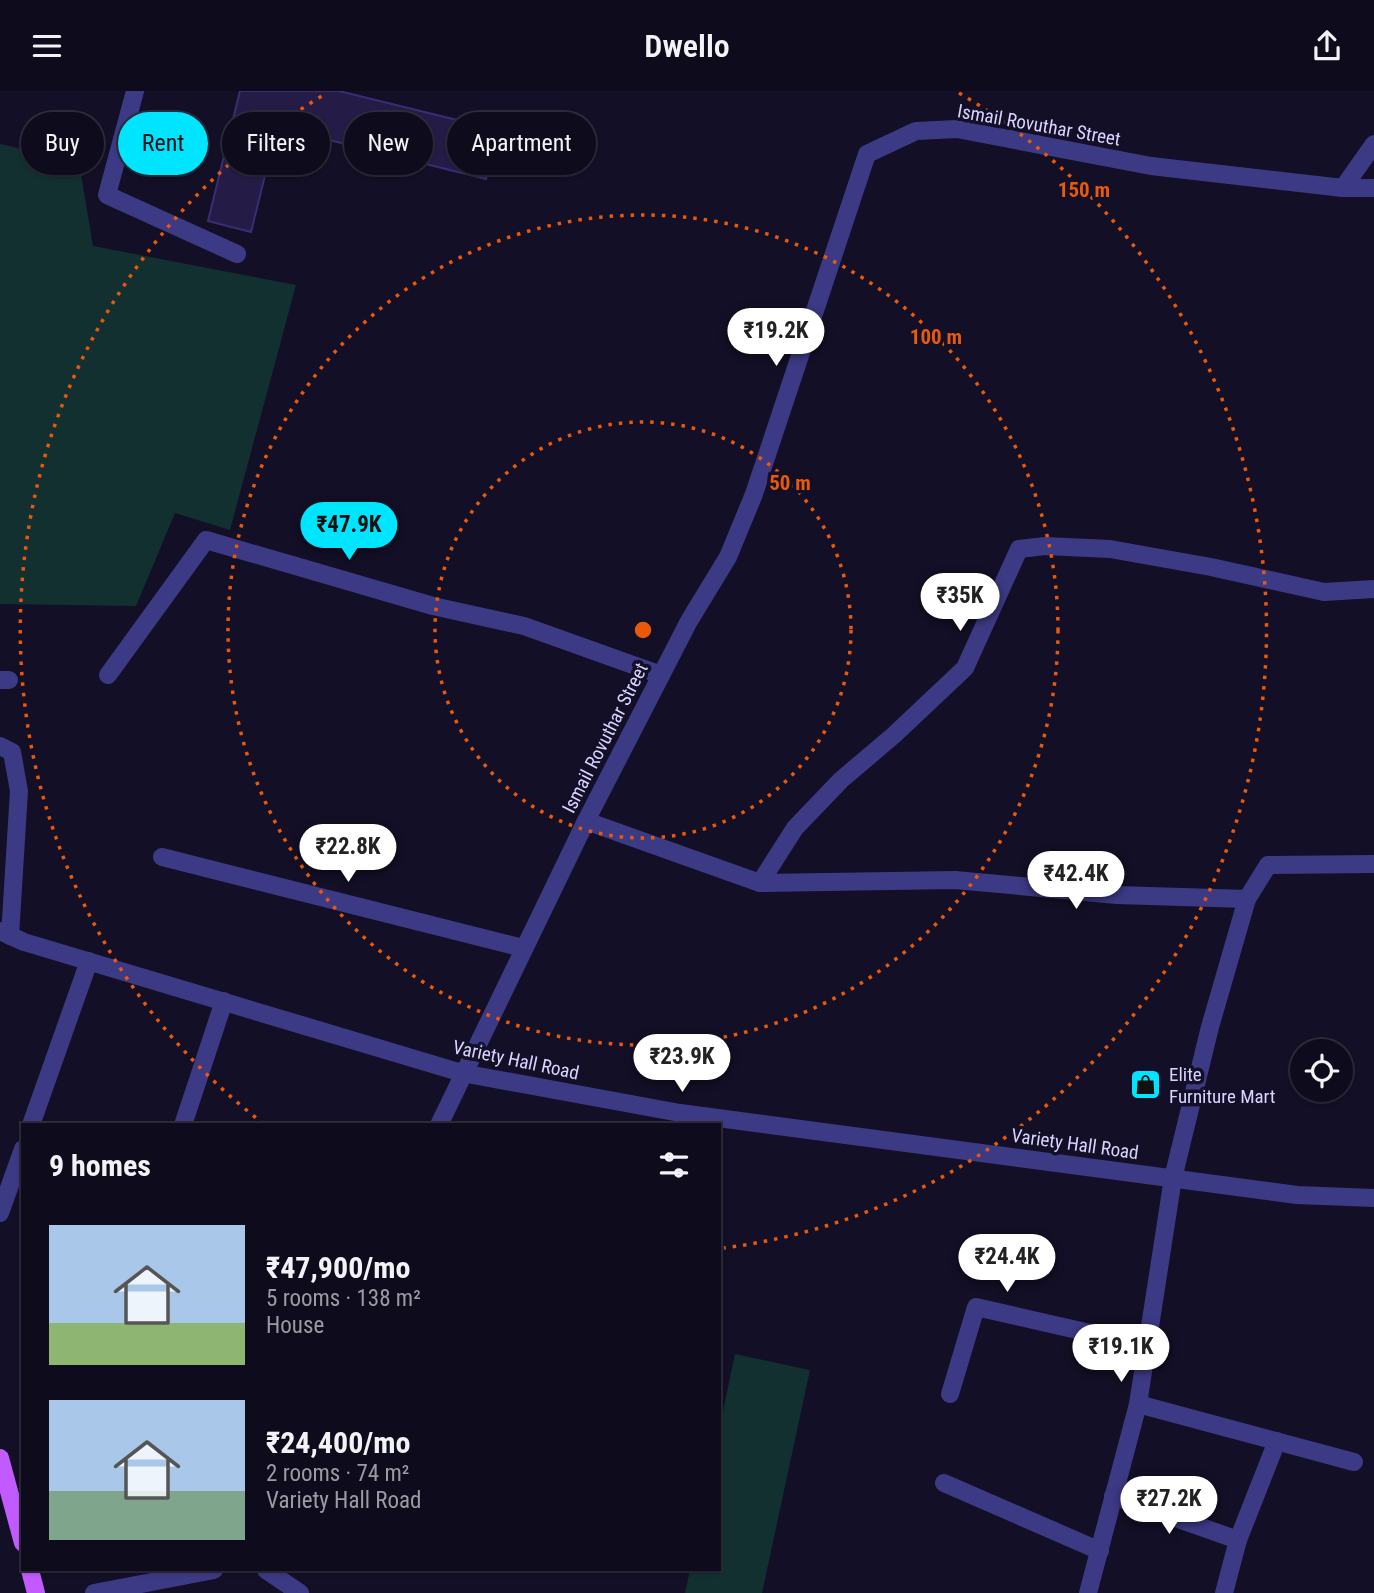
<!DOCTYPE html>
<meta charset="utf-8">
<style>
body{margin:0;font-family:"Roboto Condensed",sans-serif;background:#171425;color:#f1f3f6;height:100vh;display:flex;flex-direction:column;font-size:26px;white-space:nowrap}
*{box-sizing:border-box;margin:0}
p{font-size:23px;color:#9b9ba3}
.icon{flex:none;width:38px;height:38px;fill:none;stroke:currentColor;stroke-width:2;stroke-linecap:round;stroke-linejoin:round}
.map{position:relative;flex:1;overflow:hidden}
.side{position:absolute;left:21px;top:1032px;width:700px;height:448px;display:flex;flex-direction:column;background:#0e0b1c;border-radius:0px;box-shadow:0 2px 5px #0004,0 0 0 2px #2e2b3b}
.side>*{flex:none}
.top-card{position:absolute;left:21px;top:21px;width:700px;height:63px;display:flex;gap:14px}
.controls{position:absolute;left:1290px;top:948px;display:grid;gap:14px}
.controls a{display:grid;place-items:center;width:63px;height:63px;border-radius:50%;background:#0e0b1c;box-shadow:0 2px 5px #0004,0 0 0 2px #2e2b3b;font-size:35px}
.price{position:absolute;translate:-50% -60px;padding:0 16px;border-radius:24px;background:#fff;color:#222;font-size:23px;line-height:46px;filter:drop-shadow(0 2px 4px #0008)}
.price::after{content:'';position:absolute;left:50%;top:42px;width:21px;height:16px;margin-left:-10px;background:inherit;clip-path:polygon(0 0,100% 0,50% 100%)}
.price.on{background:#00e5ff;color:#111}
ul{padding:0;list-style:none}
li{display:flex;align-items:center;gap:21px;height:175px;padding:0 28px}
li span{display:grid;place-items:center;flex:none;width:196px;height:140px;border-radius:0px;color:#555}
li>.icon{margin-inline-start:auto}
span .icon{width:84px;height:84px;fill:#fffc;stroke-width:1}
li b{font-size:30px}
h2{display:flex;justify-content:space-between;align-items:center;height:84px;padding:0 28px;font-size:30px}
.chip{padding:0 24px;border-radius:32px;background:#0e0b1c;box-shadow:0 2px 5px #0004,0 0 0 2px #2e2b3b;font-size:24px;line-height:63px}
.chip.on{background:#00e5ff;color:#111}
header{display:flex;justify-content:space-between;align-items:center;height:91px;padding:0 28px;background:#0e0b1c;font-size:32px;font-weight:600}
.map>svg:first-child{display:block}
</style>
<header><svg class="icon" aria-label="menu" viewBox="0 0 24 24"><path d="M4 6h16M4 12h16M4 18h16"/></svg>Dwello<svg class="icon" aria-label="share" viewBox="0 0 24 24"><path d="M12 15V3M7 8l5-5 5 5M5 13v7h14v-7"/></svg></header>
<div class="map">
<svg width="1374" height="1502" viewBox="0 0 1374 1502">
<rect width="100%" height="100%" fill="#130f26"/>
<g fill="#12302f">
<path d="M0 53 79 71 93 155 296 194 230 439 175 422 136 515 0 513Z"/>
<path d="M735 1263 810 1279 762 1502H685L690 1479H719V1339Z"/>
</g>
<path fill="#241b47" stroke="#3b2d73" stroke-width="2" d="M240 0H339L498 39 486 88 277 36 251 141 208 130Z"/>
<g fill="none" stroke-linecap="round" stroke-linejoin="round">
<g stroke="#3d3a85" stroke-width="18">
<path d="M135 0 107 104 237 163"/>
<path d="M1343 97 1374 53"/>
<path d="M108 584 206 449 433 515 524 535 661 584"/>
<path d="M0 589H9"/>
<path d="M0 655 12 661 19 700 10 845"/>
<path d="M586 730 760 792 795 737 841 689 894 644 965 577 1019 458 1045 455 1110 458 1211 476 1324 501 1374 498"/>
<path d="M162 766 523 857"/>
<path d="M760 792 955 789 1117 804 1247 808 1268 774 1374 773"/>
<path d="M0 840 24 851 462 982 680 1022 1297 1104 1374 1107"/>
<path d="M31 1034 89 870"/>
<path d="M183 1034 224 910"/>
<path d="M439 1034 586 730 689 530 728 466 754 403 867 63 916 40 957 38 1151 75 1343 97H1374"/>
<path d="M0 1122 23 1058"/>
<path d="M950 1303 976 1216 1147 1255"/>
<path d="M1138 1313 1354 1371"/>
<path d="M944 1392 1100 1460"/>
<path d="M1113 1405 1238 1449"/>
<path d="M266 1479 300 1502"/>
<path d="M94 1502 214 1479"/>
<path d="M1088 1502 1138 1313 1173 1087 1210 936 1247 808"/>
<path d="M1224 1502 1238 1449 1277 1350"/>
</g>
<g stroke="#c25bff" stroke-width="18">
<path d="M0 1367 23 1452"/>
<path d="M30 1479 36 1502"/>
</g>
</g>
<g fill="none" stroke="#e8590c" stroke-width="3.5" stroke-dasharray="3.5 7">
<circle cx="643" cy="539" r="208"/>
<circle cx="643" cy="539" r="415"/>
<path d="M264 1033A623 623 0 0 1 327 2M959 2A623 623 0 0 1 724 1157"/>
</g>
<defs>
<symbol id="shop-square" viewBox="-11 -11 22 22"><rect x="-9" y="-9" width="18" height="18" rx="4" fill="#00e5ff" stroke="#130f26"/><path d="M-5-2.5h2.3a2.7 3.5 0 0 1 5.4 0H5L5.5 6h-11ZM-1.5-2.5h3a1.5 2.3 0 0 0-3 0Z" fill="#111"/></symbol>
</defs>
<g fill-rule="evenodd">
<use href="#shop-square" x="1128" y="976" width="35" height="35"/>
</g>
<g text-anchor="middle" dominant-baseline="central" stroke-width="7" stroke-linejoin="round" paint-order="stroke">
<g font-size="19" fill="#d9d4ff" stroke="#130f26">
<text transform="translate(1039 34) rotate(10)">Ismail Rovuthar Street</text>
<text transform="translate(605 647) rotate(-63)">Ismail Rovuthar Street</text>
<text transform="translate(516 969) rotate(12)">Variety Hall Road</text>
<text transform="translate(1075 1053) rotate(8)">Variety Hall Road</text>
</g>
<g font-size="19" fill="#d9d4ff" stroke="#130f26" text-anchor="start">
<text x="1169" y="983">Elite<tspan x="1169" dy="22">Furniture Mart</tspan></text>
</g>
</g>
<circle cx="643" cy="539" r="10" fill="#e8590c" stroke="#130f26" stroke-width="3.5"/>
<g font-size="21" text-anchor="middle" font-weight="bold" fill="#e8590c" stroke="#130f26" stroke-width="7" stroke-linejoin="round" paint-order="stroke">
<text x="1084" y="106">150 m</text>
<text x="936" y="253">100 m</text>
<text x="790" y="399">50 m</text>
</g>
</svg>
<div class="controls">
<a><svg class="icon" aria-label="locate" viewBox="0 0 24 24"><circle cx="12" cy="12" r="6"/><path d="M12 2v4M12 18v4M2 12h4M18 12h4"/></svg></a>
</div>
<b class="price" style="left:776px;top:277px">₹19.2K</b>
<b class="price on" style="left:349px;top:471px">₹47.9K</b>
<b class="price" style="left:960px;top:542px">₹35K</b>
<b class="price" style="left:348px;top:793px">₹22.8K</b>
<b class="price" style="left:1076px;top:820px">₹42.4K</b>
<b class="price" style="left:682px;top:1003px">₹23.9K</b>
<b class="price" style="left:1007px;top:1203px">₹24.4K</b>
<b class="price" style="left:1121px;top:1293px">₹19.1K</b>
<b class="price" style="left:1169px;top:1445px">₹27.2K</b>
<div class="top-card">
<a class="chip">Buy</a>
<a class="chip on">Rent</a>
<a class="chip">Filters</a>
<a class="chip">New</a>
<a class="chip">Apartment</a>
</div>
<section class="side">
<h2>9 homes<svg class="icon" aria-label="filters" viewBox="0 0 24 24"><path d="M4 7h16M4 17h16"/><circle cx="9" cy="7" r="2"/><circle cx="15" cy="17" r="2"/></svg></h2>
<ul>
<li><span style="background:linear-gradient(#a9c7e8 70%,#8fb573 0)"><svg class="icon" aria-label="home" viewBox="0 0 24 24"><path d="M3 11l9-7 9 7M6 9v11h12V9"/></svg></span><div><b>₹47,900/mo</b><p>5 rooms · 138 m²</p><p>House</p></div></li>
<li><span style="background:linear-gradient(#a9c7e8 65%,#7fa58c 0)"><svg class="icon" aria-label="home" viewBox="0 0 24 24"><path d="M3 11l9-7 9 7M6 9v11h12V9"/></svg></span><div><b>₹24,400/mo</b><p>2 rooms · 74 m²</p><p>Variety Hall Road</p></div></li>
</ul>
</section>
</div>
